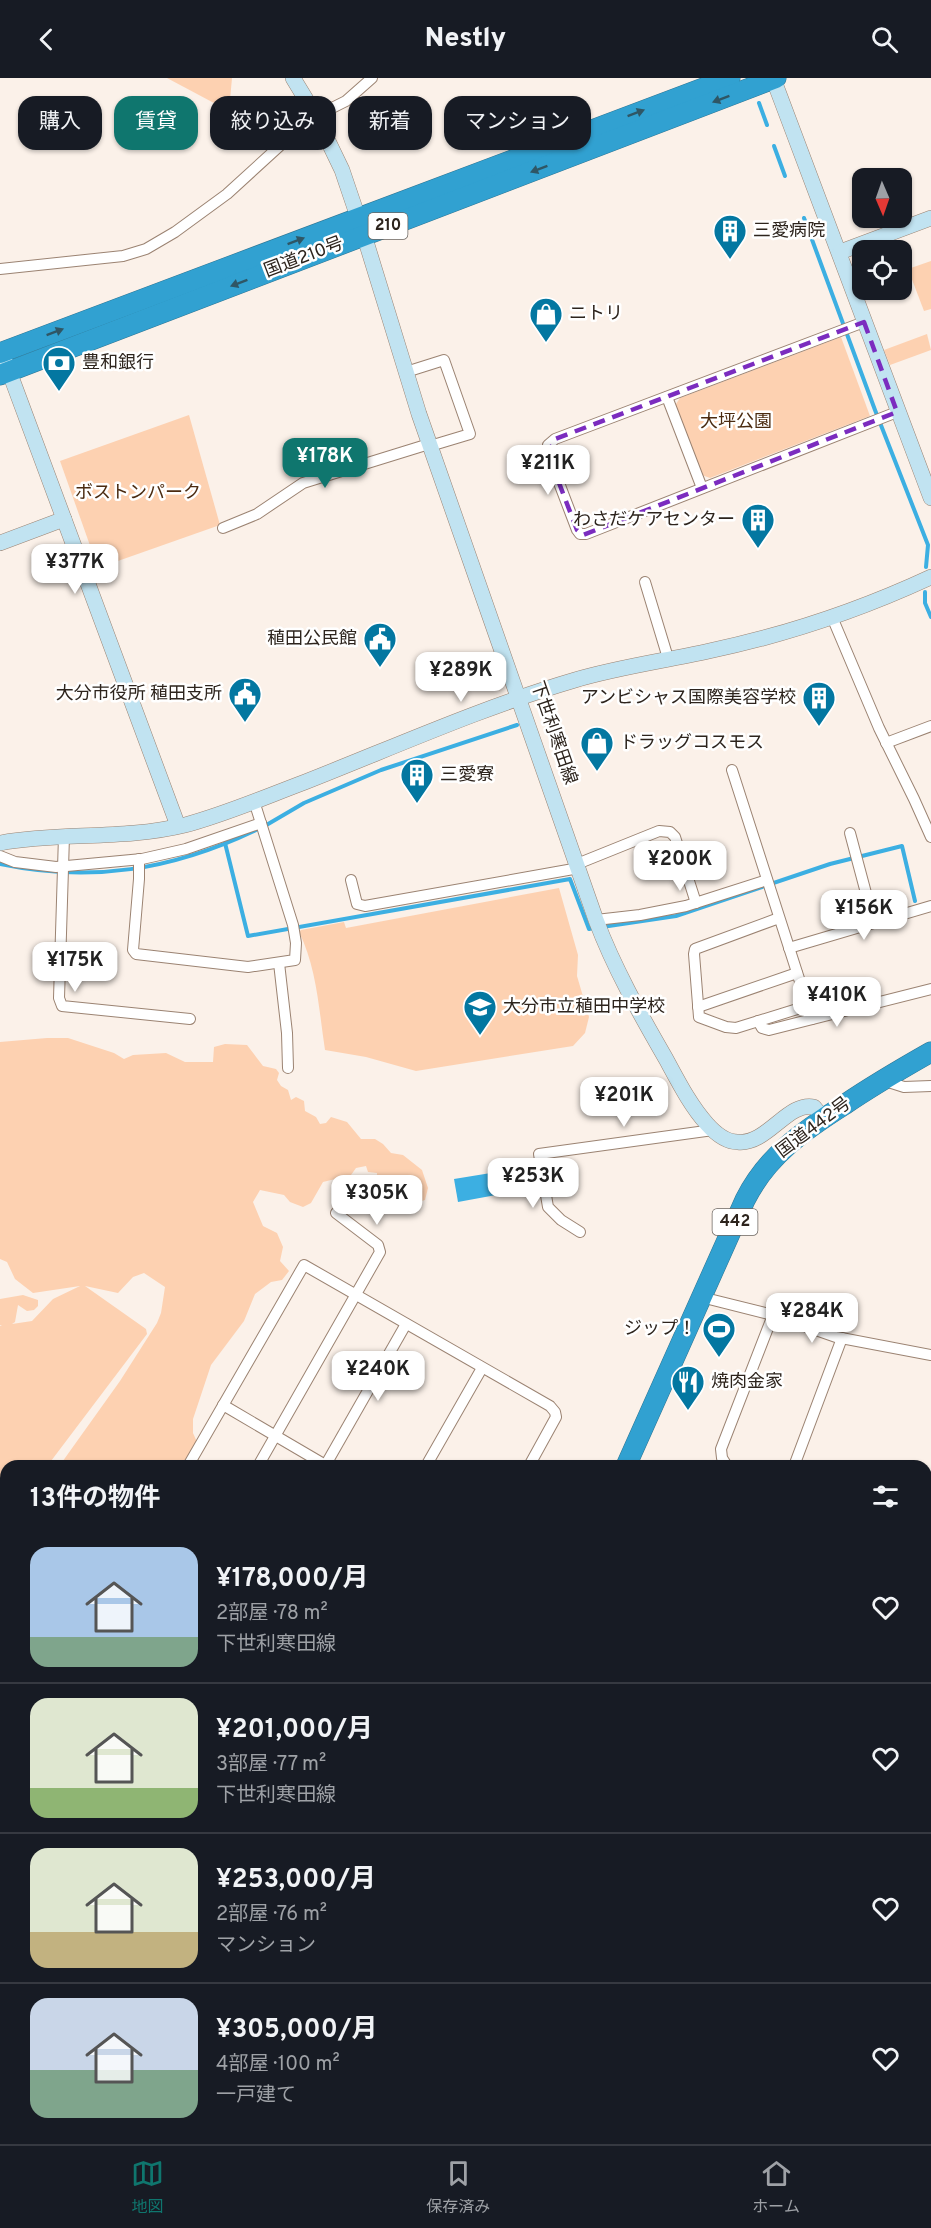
<!DOCTYPE html>
<html lang="ja">
<meta charset="utf-8">
<style>
body{margin:0;font-family:Overpass,"Noto Sans JP",sans-serif;background:#20242c;color:#f1f3f6;height:100vh;display:flex;flex-direction:column;font-size:22px;white-space:nowrap}
*{box-sizing:border-box;margin:0}
p{font-size:20px;color:#9ea1a6}
.icon{flex:none;width:33px;height:33px;fill:none;stroke:currentColor;stroke-width:2;stroke-linecap:round;stroke-linejoin:round}
.map{position:relative;flex:1;overflow:hidden}
.drawer{position:absolute;left:0px;top:1382px;width:932px;height:686px;display:flex;flex-direction:column;background:#171b24;border-radius:18px 18px 0 0;box-shadow:0 2px 4px #0004}
.drawer>*{flex:none}
.banner{position:absolute;left:18px;top:18px;width:600px;height:54px;display:flex;gap:12px}
.needle{width:39px;rotate:178deg}
.buttons{position:absolute;left:852px;top:90px;display:grid;gap:12px}
.buttons a{display:grid;place-items:center;width:60px;height:60px;border-radius:12px;background:#171b24;box-shadow:0 2px 4px #0004;font-size:30px}
.price{position:absolute;translate:-50% -51px;padding:0 14px;border-radius:12px;background:#fff;color:#222;font-size:20px;line-height:39px;filter:drop-shadow(0 2px 3px #0008)}
.price::after{content:'';position:absolute;left:50%;top:36px;width:18px;height:14px;margin-left:-9px;background:inherit;clip-path:polygon(0 0,100% 0,50% 100%)}
.price.on{background:#0f766e;color:#fff}
ul{padding:0;list-style:none}
li{display:flex;align-items:center;gap:18px;height:150px;padding:0 30px}
li+li{border-top:2px solid #363941}
li span{display:grid;place-items:center;flex:none;width:168px;height:120px;border-radius:18px;color:#555}
li>.icon{margin-inline-start:auto}
span .icon{width:72px;height:72px;fill:#fffc;stroke-width:1}
li b{font-size:26px}
h2{display:flex;justify-content:space-between;align-items:center;height:72px;padding:0 30px;font-size:26px}
.pill{padding:0 21px;border-radius:18px;background:#171b24;box-shadow:0 2px 4px #0004;font-size:21px;line-height:54px}
.pill.on{background:#0f766e;color:#fff}
header{display:flex;justify-content:space-between;align-items:center;height:78px;padding:0 30px;background:#171b24;font-size:27px;font-weight:800}
.tab-bar{display:flex;justify-content:space-around;align-items:center;height:84px;border-top:2px solid #363941;background:#171b24;font-size:16px;color:#9ea1a6}
.tab-bar a{display:grid;justify-items:center;gap:3px}
.tab-bar .on{color:#0f766e}
.map>svg:first-child{display:block}
</style>
<header><svg class="icon" aria-label="back" viewBox="0 0 24 24"><path d="M15 5l-7 7 7 7"/></svg>Nestly<svg class="icon" aria-label="search" viewBox="0 0 24 24"><circle cx="10" cy="10" r="6"/><path d="M15 15l6 6"/></svg></header>
<div class="map">
<svg width="931" height="2066" viewBox="0 0 931 2066">
<rect width="100%" height="100%" fill="#fbf1e9"/>
<g fill="#fdd1b1">
<path d="M167 0H232L229 33Z"/>
<path d="M931 183V231L924 233 908 191Z"/>
<path d="M927 256 931 272 890 287 884 272Z"/>
<path d="M841 259 870 338 710 400 699 396 674 329 680 320Z"/>
<path d="M189 337 220 447 98 490 60 383Z"/>
<path d="M559 810 578 877 577 898 589 939 585 955 573 968 416 993 366 979 325 972C319 933 317 890 299 854L301 852 344 844 346 850Z"/>
<path d="M47 960H68L114 975 124 981 133 977 166 975 185 984H213L214 969 225 966 247 967 263 988 276 991 279 995 277 1002 281 1008 288 1012 291 1022 296 1019 304 1023 305 1033 316 1039 320 1046 326 1045 331 1039 347 1044 361 1061H375L383 1066 391 1075 403 1077 422 1092 428 1110 425 1122C413 1127 386 1122 379 1110 376 1106 377 1100 377 1095L368 1094 366 1088 356 1090 351 1097 323 1104 311 1125 303 1129 290 1124 284 1117 260 1112 253 1124 263 1148 277 1155 283 1169 280 1183 289 1193 282 1202 271 1204 255 1216 244 1243 211 1287 193 1341V1355L201 1373 197 1387H60L120 1303 157 1245 161 1235 165 1209 144 1195 133 1199 118 1215 85 1208 146 1251 147 1256 48 1387 6 1388V1470L0 1477V1248L2 1247H0V1221L23 1217 38 1222V1228L34 1232 27 1233 18 1227 15 1244 12 1246 32 1243 53 1221 80 1208 33 1215 15 1201 7 1184 0 1181V964Z"/>
<path d="M6 1516V1746L0 1743V1524Z"/>
</g>
<path fill="#3cafe2" d="M503 1093 507 1115 458 1124 454 1101Z"/>
<g fill="none" stroke-linecap="round" stroke-linejoin="round">
<g stroke="#3cafe2" stroke-width="4">
<path d="M759 25 767 47"/>
<path d="M774 68 785 98"/>
<path d="M804 140 875 332 928 467 926 489"/>
<path d="M925 514V525L931 539"/>
<path d="M263 749 304 725 381 692 517 647"/>
<path d="M225 765 248 858 570 801 589 851 594 850"/>
<path d="M0 786C91 805 172 792 256 752"/>
<path d="M602 849 676 838 830 786 902 768 915 823"/>
</g>
<defs>
<g id="street">
<path d="M0 191 123 178 146 171 175 154 227 116 308 42 346 23 372 0"/>
<path d="M864 244 555 361 548 367V376L577 452 580 456H586L897 334"/>
<path d="M406 294 444 282 470 356 430 368"/>
<path d="M667 319 702 410"/>
<path d="M223 450 257 436 303 405 429 366"/>
<path d="M645 504 668 580"/>
<path d="M832 539 879 650 914 721 931 759"/>
<path d="M886 665 931 648"/>
<path d="M732 692 812 941"/>
<path d="M850 755 874 845"/>
<path d="M64 758 59 920 62 928 190 941"/>
<path d="M0 778 15 784 56 789 142 781 186 771 261 745"/>
<path d="M139 781V801L133 872 136 876 248 889 295 882 296 865 293 847 254 723"/>
<path d="M577 786 659 753 670 754 675 759 696 825"/>
<path d="M351 802 357 826 365 828 579 790"/>
<path d="M779 840 695 871 694 876 699 939 726 949 736 950 807 928"/>
<path d="M596 842 640 837 686 828 767 802"/>
<path d="M789 870 931 828"/>
<path d="M279 885 287 955 288 990"/>
<path d="M698 929 797 895"/>
<path d="M758 943 762 950 769 952 931 911"/>
<path d="M882 1002 904 1009 931 1008"/>
<path d="M580 1154 561 1142 548 1129 539 1076 713 1052"/>
<path d="M701 1219 773 1237 836 1259 931 1277"/>
<path d="M223 1327 327 1388"/>
<path d="M188 1388 304 1187 550 1328 555 1334 556 1339 529 1388"/>
<path d="M258 1388 380 1174 378 1167 336 1135"/>
<path d="M325 1388 406 1246"/>
<path d="M426 1388 482 1290"/>
<path d="M727 1388 722 1380 721 1371 773 1237"/>
<path d="M794 1388 842 1260"/>
<path d="M926 1466H931"/>
<path d="M926 1524 931 1526"/>
<path d="M926 1601 931 1603"/>
<path d="M926 1674 931 1677"/>
<path d="M926 1702 931 1689"/>
<path d="M926 1826 931 1828"/>
<path d="M0 1829 6 1819"/>
<path d="M926 1885 931 1872"/>
<path d="M0 1973 6 1963"/>
<path d="M0 1989 6 1993"/>
<path d="M811 2061 823 2066"/>
<path d="M32 2066 35 2061"/>
<path d="M611 2066 613 2061"/>
<path d="M692 2066 694 2061"/>
<path d="M772 2066 774 2061"/>
<path d="M849 2066 851 2061"/>
<path d="M927 2066 931 2056"/>
</g>
<g id="secondary">
<path d="M293 0 316 38 342 92 364 157 419 336 596 842C614 890 640 936 666 981 678 1003 690 1027 707 1046 715 1055 726 1064 738 1064 767 1067 788 1023 814 1029L823 1040"/>
<path d="M773 0 931 420"/>
<path d="M840 174 931 140"/>
<path d="M6 285 178 748"/>
<path d="M0 465 64 441"/>
<path d="M0 765C61 754 124 762 185 747 226 736 265 719 305 704 394 669 483 629 575 602 619 589 664 583 709 573 785 557 860 532 931 499"/>
<path d="M926 1959 931 1961"/>
<path d="M320 2061V2066"/>
</g>
<g id="highway">
<path d="M0 275 730 0"/>
<path d="M0 297 776 0"/>
<path d="M626 1388 745 1122C767 1078 803 1053 844 1027 872 1008 901 991 931 974"/>
<path d="M219 2066 223 2061"/>
</g>
</defs>
<use href="#street" stroke="#9b8372" stroke-width="12"/>
<use href="#secondary" stroke="#9b8372" stroke-width="16"/>
<use href="#highway" stroke="#307592" stroke-width="21"/>
<use href="#street" stroke="#fff" stroke-width="10"/>
<use href="#secondary" stroke="#c1e3f1" stroke-width="15"/>
<use href="#highway" stroke="#31a1d1" stroke-width="20"/>
</g>
<defs><path id="oneway-solid" d="M-6-.8H1V-3.2L6.5 0L1 3.2V.8H-6Z" transform="scale(1.5)"/></defs>
<g fill="#2f5665">
<use href="#oneway-solid" transform="translate(721 21) rotate(159)"/>
<use href="#oneway-solid" transform="translate(636 35) rotate(-21)"/>
<use href="#oneway-solid" transform="translate(539 91) rotate(159)"/>
<use href="#oneway-solid" transform="translate(296 163) rotate(-21)"/>
<use href="#oneway-solid" transform="translate(239 205) rotate(159)"/>
<use href="#oneway-solid" transform="translate(55 254) rotate(-21)"/>
</g>
<path fill="none" stroke="#7b2cbf" stroke-width="4.5" stroke-dasharray="12 8" stroke-linejoin="round" d="M864 244 897 334 583 457 577 452 548 376 555 361Z"/>
<defs>
<symbol id="building-pin" viewBox="-11 -11 22 30"><path d="M0 17L-7.5 6A9.5 9.5 0 1 1 7.5 6Z" fill="#0377a1" stroke="#fff"/><path d="M-4-6H4V6H1V3H-1V6H-4ZM-2.5-4.3h1.7v1.8h-1.7ZM.8-4.3h1.7v1.8H.8ZM-2.5-1h1.7V.8h-1.7ZM.8-1h1.7V.8H.8Z" fill="#fff"/></symbol>
<symbol id="shop-pin" viewBox="-11 -11 22 30"><path d="M0 17L-7.5 6A9.5 9.5 0 1 1 7.5 6Z" fill="#0377a1" stroke="#fff"/><path d="M-5-2.5h2.3a2.7 3.5 0 0 1 5.4 0H5L5.5 6h-11ZM-1.5-2.5h3a1.5 2.3 0 0 0-3 0Z" fill="#fff"/></symbol>
<symbol id="bank-pin" viewBox="-11 -11 22 30"><path d="M0 17L-7.5 6A9.5 9.5 0 1 1 7.5 6Z" fill="#0377a1" stroke="#fff"/><path d="M-6-4H6V4H-6ZM0-2.3a2.3 2.3 0 1 0 0 4.6a2.3 2.3 0 1 0 0-4.6Z" fill="#fff"/></symbol>
<symbol id="civic-pin" viewBox="-11 -11 22 30"><path d="M0 17L-7.5 6A9.5 9.5 0 1 1 7.5 6Z" fill="#0377a1" stroke="#fff"/><path d="M-.6-6.5H3V-4.5H.6V-3L4-1V1h2V6H-6V1h2V-1L-.6-3ZM-1.2 2.5V6h2.4V2.5Z" fill="#fff"/></symbol>
<symbol id="school-pin" viewBox="-11 -11 22 30"><path d="M0 17L-7.5 6A9.5 9.5 0 1 1 7.5 6Z" fill="#0377a1" stroke="#fff"/><path d="M0-5L7-2L0 1L-7-2ZM-4 1L0 2.5L4 1V4Q0 6-4 4Z" fill="#fff"/></symbol>
<symbol id="stadium-pin" viewBox="-11 -11 22 30"><path d="M0 17L-7.5 6A9.5 9.5 0 1 1 7.5 6Z" fill="#0377a1" stroke="#fff"/><path d="M0-5a6.5 5 0 1 0 0 10a6.5 5 0 1 0 0-10ZM-3.5-1.8h7v3.6h-7Z" fill="#fff"/></symbol>
<symbol id="restaurant-pin" viewBox="-11 -11 22 30"><path d="M0 17L-7.5 6A9.5 9.5 0 1 1 7.5 6Z" fill="#0377a1" stroke="#fff"/><path d="M-5-6h1v4h1v-4h1v4h1v-4h1v5L-1.5 .5V6h-2V.5L-5-1ZM5-6V6H3V1.5H1.5Q1.5-4 5-6Z" fill="#fff"/></symbol>
</defs>
<g fill-rule="evenodd">
<use href="#building-pin" x="711" y="134" width="38" height="52"/>
<use href="#shop-pin" x="527" y="217" width="38" height="52"/>
<use href="#bank-pin" x="40" y="266" width="38" height="52"/>
<use href="#building-pin" x="739" y="423" width="38" height="52"/>
<use href="#civic-pin" x="361" y="542" width="38" height="52"/>
<use href="#civic-pin" x="226" y="597" width="38" height="52"/>
<use href="#building-pin" x="800" y="601" width="38" height="52"/>
<use href="#shop-pin" x="578" y="646" width="38" height="52"/>
<use href="#building-pin" x="398" y="678" width="38" height="52"/>
<use href="#school-pin" x="461" y="910" width="38" height="52"/>
<use href="#stadium-pin" x="700" y="1232" width="38" height="52"/>
<use href="#restaurant-pin" x="669" y="1285" width="38" height="52"/>
</g>
<g text-anchor="middle" dominant-baseline="central" stroke-width="5" stroke-linejoin="round" paint-order="stroke">
<g fill="#fff" stroke="#6c6661" stroke-width="1.5">
<rect x="368.5" y="135" width="39" height="26" rx="4.5"/>
<rect x="712.5" y="1131" width="45" height="26" rx="4.5"/>
</g>
<g font-size="16" font-weight="bold" fill="#2d241d">
<text x="388" y="148">210</text>
<text x="735" y="1144">442</text>
</g>
<g font-size="18" fill="#2d241d" stroke="#fff" text-anchor="start">
<text x="753" y="153">三愛病院</text>
<text x="569" y="236">ニトリ</text>
<text x="82" y="285">豊和銀行</text>
<text x="735" y="442" text-anchor="end">わさだケアセンター</text>
<text x="357" y="561" text-anchor="end">稙田公民館</text>
<text x="222" y="616" text-anchor="end">大分市役所 稙田支所</text>
<text x="796" y="620" text-anchor="end">アンビシャス国際美容学校</text>
<text x="620" y="665">ドラッグコスモス</text>
<text x="440" y="697">三愛寮</text>
<text x="503" y="929">大分市立稙田中学校</text>
<text x="696" y="1251" text-anchor="end">ジップ！</text>
<text x="711" y="1304">焼肉金家</text>
</g>
<g font-size="18" fill="#2d241d" stroke="#fff">
<text transform="translate(304 180) rotate(-21)">国道210号</text>
<text transform="translate(553 655) rotate(71)">下世利寒田線</text>
<text transform="translate(814 1050) rotate(-37)">国道442号</text>
</g>
<g font-size="18" fill="#4b2b10" stroke="#fff">
<text x="736" y="344">大坪公園</text>
<text x="138" y="415">ボストンパーク</text>
</g>
</g>
</svg>
<div class="buttons">
<a><svg class="needle" viewBox="-14 -14 28 28"><path d="M0-13l5 13h-10z" fill="#e53935"/><path d="M0 13l5-13h-10z" fill="#9ea1a6"/></svg></a>
<a><svg class="icon" aria-label="locate" viewBox="0 0 24 24"><circle cx="12" cy="12" r="6"/><path d="M12 2v4M12 18v4M2 12h4M18 12h4"/></svg></a>
</div>
<b class="price on" style="left:325px;top:411px">¥178K</b>
<b class="price" style="left:548px;top:418px">¥211K</b>
<b class="price" style="left:75px;top:517px">¥377K</b>
<b class="price" style="left:461px;top:625px">¥289K</b>
<b class="price" style="left:680px;top:814px">¥200K</b>
<b class="price" style="left:864px;top:863px">¥156K</b>
<b class="price" style="left:75px;top:915px">¥175K</b>
<b class="price" style="left:837px;top:950px">¥410K</b>
<b class="price" style="left:624px;top:1050px">¥201K</b>
<b class="price" style="left:533px;top:1131px">¥253K</b>
<b class="price" style="left:377px;top:1148px">¥305K</b>
<b class="price" style="left:812px;top:1266px">¥284K</b>
<b class="price" style="left:378px;top:1324px">¥240K</b>
<div class="banner">
<a class="pill">購入</a>
<a class="pill on">賃貸</a>
<a class="pill">絞り込み</a>
<a class="pill">新着</a>
<a class="pill">マンション</a>
</div>
<section class="drawer">
<h2>13件の物件<svg class="icon" aria-label="filters" viewBox="0 0 24 24"><path d="M4 7h16M4 17h16"/><circle cx="9" cy="7" r="2"/><circle cx="15" cy="17" r="2"/></svg></h2>
<ul>
<li><span style="background:linear-gradient(#a9c7e8 75%,#7fa58c 0)"><svg class="icon" aria-label="home" viewBox="0 0 24 24"><path d="M3 11l9-7 9 7M6 9v11h12V9"/></svg></span><div><b>¥178,000/月</b><p>2部屋 · 78 m²</p><p>下世利寒田線</p></div><svg class="icon" aria-label="heart" viewBox="0 0 24 24"><path d="M12 20l-8-8c-3-5 5-10 8-4 3-6 11-1 8 4z"/></svg></li>
<li><span style="background:linear-gradient(#dfe7d0 75%,#8fb573 0)"><svg class="icon" aria-label="home" viewBox="0 0 24 24"><path d="M3 11l9-7 9 7M6 9v11h12V9"/></svg></span><div><b>¥201,000/月</b><p>3部屋 · 77 m²</p><p>下世利寒田線</p></div><svg class="icon" aria-label="heart" viewBox="0 0 24 24"><path d="M12 20l-8-8c-3-5 5-10 8-4 3-6 11-1 8 4z"/></svg></li>
<li><span style="background:linear-gradient(#dfe7d0 70%,#c2b280 0)"><svg class="icon" aria-label="home" viewBox="0 0 24 24"><path d="M3 11l9-7 9 7M6 9v11h12V9"/></svg></span><div><b>¥253,000/月</b><p>2部屋 · 76 m²</p><p>マンション</p></div><svg class="icon" aria-label="heart" viewBox="0 0 24 24"><path d="M12 20l-8-8c-3-5 5-10 8-4 3-6 11-1 8 4z"/></svg></li>
<li><span style="background:linear-gradient(#c9d6e8 60%,#7fa58c 0)"><svg class="icon" aria-label="home" viewBox="0 0 24 24"><path d="M3 11l9-7 9 7M6 9v11h12V9"/></svg></span><div><b>¥305,000/月</b><p>4部屋 · 100 m²</p><p>一戸建て</p></div><svg class="icon" aria-label="heart" viewBox="0 0 24 24"><path d="M12 20l-8-8c-3-5 5-10 8-4 3-6 11-1 8 4z"/></svg></li>
</ul>
</section>
</div>
<nav class="tab-bar">
<a class="on"><svg class="icon" aria-label="map" viewBox="0 0 24 24"><path d="M3 6l6-2 6 2 6-2v14l-6 2-6-2-6 2zM9 4v14M15 6v14"/></svg>地図</a>
<a><svg class="icon" aria-label="saved" viewBox="0 0 24 24"><path d="M7 4h10v16l-5-4-5 4z"/></svg>保存済み</a>
<a><svg class="icon" aria-label="home" viewBox="0 0 24 24"><path d="M3 11l9-7 9 7M6 9v11h12V9"/></svg>ホーム</a>
</nav>
